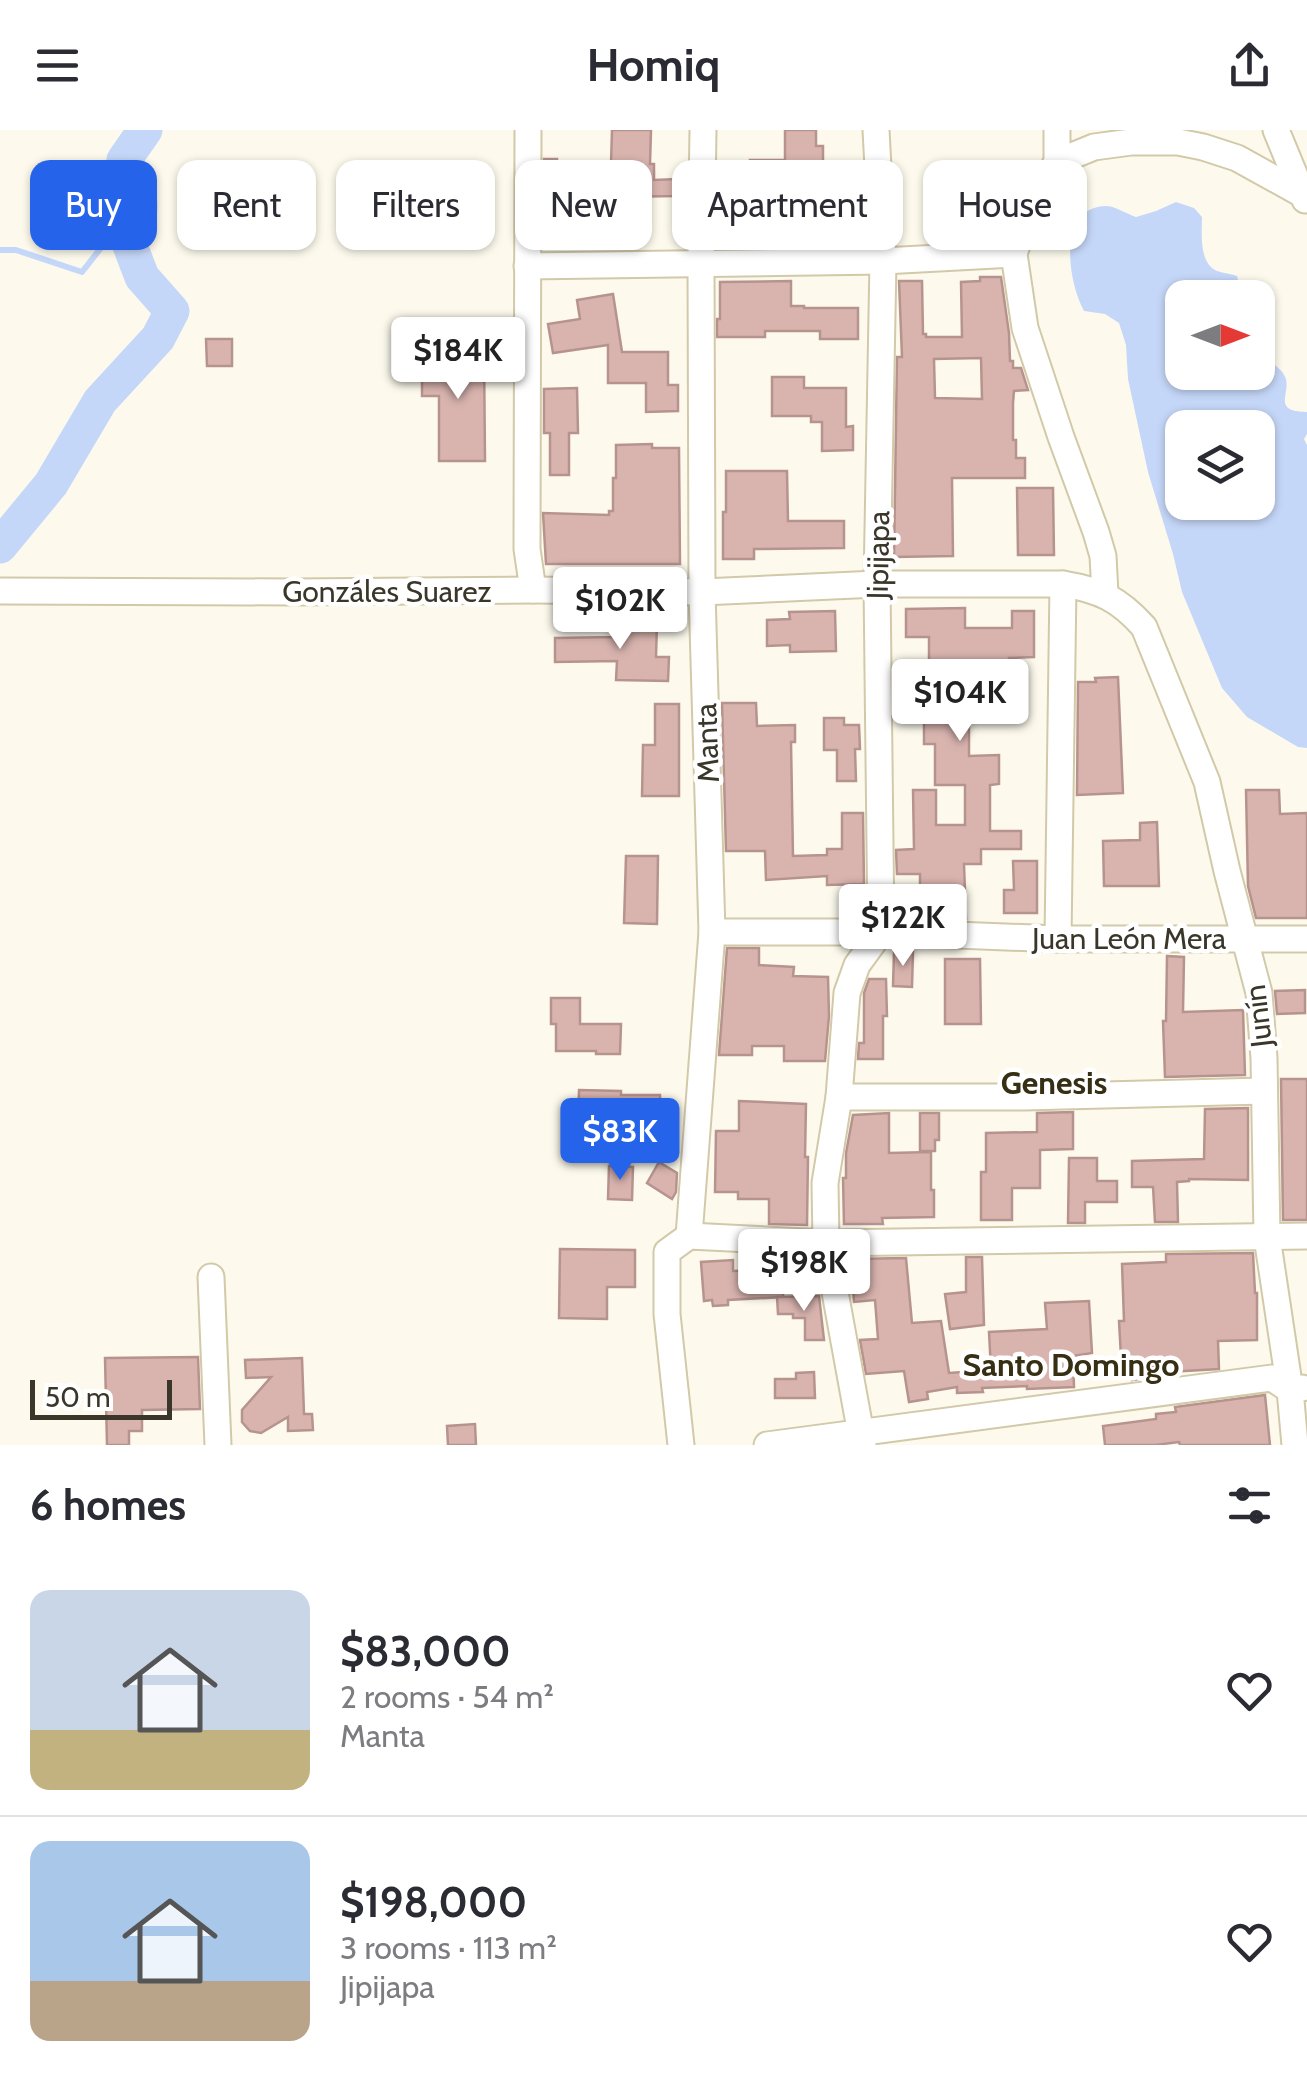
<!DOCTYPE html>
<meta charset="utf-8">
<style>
body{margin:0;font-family:Cabin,sans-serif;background:#f2f2f3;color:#2b2b33;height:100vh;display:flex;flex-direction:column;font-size:38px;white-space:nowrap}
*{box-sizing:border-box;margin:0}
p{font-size:32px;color:#7c7c81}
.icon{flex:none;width:55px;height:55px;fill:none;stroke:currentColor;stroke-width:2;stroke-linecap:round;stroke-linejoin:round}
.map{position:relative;height:1315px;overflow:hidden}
.panel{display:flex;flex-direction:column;background:#fff;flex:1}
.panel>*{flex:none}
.guide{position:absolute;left:30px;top:30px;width:1248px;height:90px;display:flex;gap:20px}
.needle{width:65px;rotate:90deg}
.tools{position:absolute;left:1165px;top:150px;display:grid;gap:20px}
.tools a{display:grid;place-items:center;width:110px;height:110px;border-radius:20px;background:#fff;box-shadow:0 2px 8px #0004;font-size:50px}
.scale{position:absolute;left:30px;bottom:25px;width:142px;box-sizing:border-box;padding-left:10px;border:5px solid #3a372a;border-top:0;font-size:28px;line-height:35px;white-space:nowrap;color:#3a372a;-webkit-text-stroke:8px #fff;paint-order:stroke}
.price{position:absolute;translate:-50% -85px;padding:0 22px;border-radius:10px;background:#fff;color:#222;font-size:32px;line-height:65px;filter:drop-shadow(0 2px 5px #0008)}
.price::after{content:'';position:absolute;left:50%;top:60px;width:30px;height:22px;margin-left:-15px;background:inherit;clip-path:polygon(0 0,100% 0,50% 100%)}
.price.active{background:#2563eb;color:#fff}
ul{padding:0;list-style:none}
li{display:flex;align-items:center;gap:30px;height:250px;padding:0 30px}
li+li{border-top:2px solid #e1e1e2}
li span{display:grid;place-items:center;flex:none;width:280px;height:200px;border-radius:20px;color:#555}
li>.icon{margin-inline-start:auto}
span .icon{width:120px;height:120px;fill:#fffc;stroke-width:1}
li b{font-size:42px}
h2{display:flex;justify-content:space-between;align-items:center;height:120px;padding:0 30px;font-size:42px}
.tag{padding:0 35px;border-radius:20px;background:#fff;box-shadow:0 2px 8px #0004;font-size:35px;line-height:90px}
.tag.active{background:#2563eb;color:#fff}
header{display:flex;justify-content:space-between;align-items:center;height:130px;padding:0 30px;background:#fff;font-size:45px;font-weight:700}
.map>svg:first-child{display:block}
</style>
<header><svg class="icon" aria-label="menu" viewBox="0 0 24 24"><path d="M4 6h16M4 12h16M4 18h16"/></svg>Homiq<svg class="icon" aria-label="share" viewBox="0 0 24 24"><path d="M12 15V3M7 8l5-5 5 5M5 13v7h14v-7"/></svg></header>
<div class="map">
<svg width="1307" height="1315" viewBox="0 0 1307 1315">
<rect width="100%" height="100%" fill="#fdfaed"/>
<path fill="#c5d7f8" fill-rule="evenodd" d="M1176 72 1194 78 1202 87C1202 101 1199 127 1212 138 1218 143 1229 143 1237 146L1242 167 1182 168V242H1258V200L1269 231C1276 236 1283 240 1286 249 1290 264 1272 282 1307 282V304L1304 309 1307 315V618L1298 617 1247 587 1222 558 1182 462 1173 424 1148 342 1128 249 1126 215 1119 193 1105 184 1084 181C1068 152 1056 77 1106 76 1115 76 1127 84 1136 87L1156 81ZM1182 298H1258V372H1182Z"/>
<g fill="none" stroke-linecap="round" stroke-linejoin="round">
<path stroke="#c5d7f8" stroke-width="6" d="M0 120H16L82 142 111 105 140 88"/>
<path stroke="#c5d7f8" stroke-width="35" d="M0 416 51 354 100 271 158 208 172 181 142 147 129 113C147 72 141 69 124 30L145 0"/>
</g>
<g fill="#d9b4af" stroke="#b7938e" stroke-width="2.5" fill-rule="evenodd">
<path d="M612 0H651L650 34H654V50L677 49V66L613 67V92H573V68H544V29H557V34H611Z"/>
<path d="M785 0H816V16H823V34H789V75L854 71 855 102H823V114L751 115V74H723V34H750V30H785Z"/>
<path d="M980 147H1001L1009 203 1010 231H1013V238H1021L1028 260 1014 261 1013 273V310H1016V328H1025V348H952L953 426 894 427 897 227H902L899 151H922L923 204H926V207H962L961 152 980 151ZM981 228 982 269 935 268 934 229Z"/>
<path d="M791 151V176H804V178H858V209H820V201H765V207H717V189H720V152Z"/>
<path d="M613 164 622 222H668V255H678V281L646 282V253H608V215L553 223 548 194 580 189 577 170Z"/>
<path d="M206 209H232V236H207Z"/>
<path d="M422 221H484L485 331H439V266H422Z"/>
<path d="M772 247H804V258H846V297L853 296V320L822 321V292H811V286H772Z"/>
<path d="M577 258 578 303H569V345H550V303H544V259Z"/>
<path d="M652 314V318H679L680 434H546L543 383 609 385V381H613V348H616V315Z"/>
<path d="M726 341H787L788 391H844V418L754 419V429H723V382H726Z"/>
<path d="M1017 358H1053L1054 425H1018Z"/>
<path d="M965 478V498H1012V481H1034V527L1009 528V561H997V585L969 586V626L999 625V654L990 655V701H1021V719H981V734H964L966 789 946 788 945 762H920V744H897L896 720 914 719 913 660H936V695H965V655H935V614H924V567H929V507H906V479Z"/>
<path d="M835 481 836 521 790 522V515L767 516V490L790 489 789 482Z"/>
<path d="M616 493H657L656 527H669L668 551 616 550 617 531 555 532V508L615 507Z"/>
<path d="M1118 547 1123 663 1077 665 1078 552H1096L1095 548Z"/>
<path d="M722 573H756L757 596 795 595V612H791L793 726 827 725V719H842V683H863L864 754 827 755V746L766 750 765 721H726Z"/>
<path d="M655 574H679V666H642L643 615H655Z"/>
<path d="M824 588H844V595H859L860 619H855L856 651H837V620H824Z"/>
<path d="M1246 660H1279L1280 684 1307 683V788H1256L1248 756Z"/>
<path d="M1157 692 1159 756H1104L1103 711 1140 710V693Z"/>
<path d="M626 726H658L657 794 624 793Z"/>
<path d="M1013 731H1037V783H1004V760H1014Z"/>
<path d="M727 818H759V835L794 837 793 846 828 847 829 886 825 931H784V916H752V925H719Z"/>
<path d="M894 822H913L912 857 893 856Z"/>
<path d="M1167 826 1184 827 1183 882 1243 880 1245 945 1165 947 1163 891H1166Z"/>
<path d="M945 829H980L981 894H945Z"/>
<path d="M869 849H886L887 886H883V929H858L859 913H864V863Z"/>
<path d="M1305 860V883L1277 884 1275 861Z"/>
<path d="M551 868H580V894H621L620 924H596V921H556V894H551Z"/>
<path d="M1281 949H1307V1090H1283Z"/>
<path d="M579 960 621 961V965H660V1006H627V995H578Z"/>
<path d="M739 971 806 974 805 1027H808L807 1095 769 1094V1069H738V1062H715L716 1001H739Z"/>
<path d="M1248 978V1050L1189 1049V1051L1177 1052 1178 1092H1155L1153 1057H1132V1031L1204 1029 1205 979Z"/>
<path d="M1073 982V1019L1040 1020V1058H1012V1090H981V1042H986V1003L1037 1002V983Z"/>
<path d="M889 983V1023L931 1022V1060H934V1087L882 1088 883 1094H844L843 1048H846V1023L853 985Z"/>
<path d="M920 983H939V1010H935V1021H920Z"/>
<path d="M1069 1028H1097V1051H1117V1072H1085V1093H1068Z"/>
<path d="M659 1032 677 1043 676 1062 672 1069 647 1053Z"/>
<path d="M609 1036 633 1037 632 1070 608 1069Z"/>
<path d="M560 1119 635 1120V1157H607V1189L559 1188Z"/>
<path d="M1253 1123 1255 1163H1257V1210L1218 1211 1219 1239 1168 1242V1245L1132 1250V1227H1121L1119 1191H1124L1122 1134 1166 1132V1124Z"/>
<path d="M966 1127H982L984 1195 950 1199 945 1164 966 1162Z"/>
<path d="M906 1128 912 1193 941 1191 949 1243 991 1240 989 1202 1047 1199 1045 1173 1089 1171 1092 1223 1073 1226 1074 1257 1027 1259V1256L982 1258 983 1262 957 1263V1257L927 1262 928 1269 909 1272 904 1241 866 1244 860 1210 878 1209 875 1170 854 1172 851 1129Z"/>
<path d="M733 1130V1141L783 1139V1167L728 1170V1175L713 1176 712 1170 704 1171 701 1132Z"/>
<path d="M819 1166 824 1210H805V1188H793V1184H778L777 1167Z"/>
<path d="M198 1227 200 1279 142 1280V1301H129V1315H107L105 1228Z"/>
<path d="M302 1228 304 1284H312L313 1300 288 1301V1287L261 1303 250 1301 242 1292V1280L271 1247 246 1248 245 1230Z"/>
<path d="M814 1242 815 1268H775V1249H796V1243Z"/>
<path d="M1265 1265 1270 1315H1180L1179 1312 1155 1315H1105L1103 1296 1156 1289V1284L1176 1282 1175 1277Z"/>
<path d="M475 1294 476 1315H448L447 1296Z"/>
</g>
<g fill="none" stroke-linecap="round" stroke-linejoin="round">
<defs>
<g id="minor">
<path d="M528 0 527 419 533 460"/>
<path d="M1057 0V32"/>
<path d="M1276 0 1305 70"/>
<path d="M527 136 883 131 1014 124"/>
<path d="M0 461 292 462 533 460 702 462 877 454H1063C1100 460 1119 469 1144 497L1207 652 1227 741 1259 863 1264 928 1267 1107 1290 1260 1295 1315"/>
<path d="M1105 464 1103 426 1096 402 1061 307 1025 198 1014 124 1031 74 1057 32 1094 17 1131 12H1178L1203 17 1237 28 1302 64"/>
<path d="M712 802H881L1058 809H1307"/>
<path d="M1058 809 1063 454"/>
<path d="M839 967H1024L1264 961"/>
<path d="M689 1106 712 802 702 462 701 133 703 0"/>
<path d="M211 1147 218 1315"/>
<path d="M681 1315 667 1184V1122L689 1106 826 1113 1307 1106"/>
<path d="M767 1315 1272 1248 1290 1260 1302 1258"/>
<path d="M863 1315 826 1113 825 1053 839 967 847 863 857 835 881 802 877 454 883 131 876 0"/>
</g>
</defs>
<use href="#minor" stroke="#d2c9a9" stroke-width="29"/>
<use href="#minor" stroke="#fff" stroke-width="25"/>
</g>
<g text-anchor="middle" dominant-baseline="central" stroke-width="9" stroke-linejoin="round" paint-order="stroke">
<g font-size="30" fill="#3a372a" stroke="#fff">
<text transform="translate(878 425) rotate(-89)">Jipijapa</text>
<text x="387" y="461">Gonzáles Suarez</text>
<text transform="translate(707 613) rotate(-92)">Manta</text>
<text x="1129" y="808">Juan León Mera</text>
<text transform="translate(1258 886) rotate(-97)">Junín</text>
</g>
<g font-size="32" font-weight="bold" fill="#362f14" stroke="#fff">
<text x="1054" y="952">Genesis</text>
<text x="1071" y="1234">Santo Domingo</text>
</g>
</g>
</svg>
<div class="tools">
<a><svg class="needle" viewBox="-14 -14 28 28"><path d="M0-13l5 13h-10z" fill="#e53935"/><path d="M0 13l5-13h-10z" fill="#7c7c81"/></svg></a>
<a><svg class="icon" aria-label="layers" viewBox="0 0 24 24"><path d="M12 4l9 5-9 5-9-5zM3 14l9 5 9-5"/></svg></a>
</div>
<div class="scale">50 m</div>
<b class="price" style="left:458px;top:272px">$184K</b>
<b class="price" style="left:620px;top:522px">$102K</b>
<b class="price" style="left:960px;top:614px">$104K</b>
<b class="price" style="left:903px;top:839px">$122K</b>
<b class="price active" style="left:620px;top:1053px">$83K</b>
<b class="price" style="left:804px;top:1184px">$198K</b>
<div class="guide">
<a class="tag active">Buy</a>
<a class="tag">Rent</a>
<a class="tag">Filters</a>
<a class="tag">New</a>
<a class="tag">Apartment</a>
<a class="tag">House</a>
</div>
</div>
<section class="panel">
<h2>6 homes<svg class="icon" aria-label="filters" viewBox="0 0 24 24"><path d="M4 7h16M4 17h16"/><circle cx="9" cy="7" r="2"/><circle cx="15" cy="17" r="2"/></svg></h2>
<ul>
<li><span style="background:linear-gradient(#c9d6e8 70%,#c2b280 0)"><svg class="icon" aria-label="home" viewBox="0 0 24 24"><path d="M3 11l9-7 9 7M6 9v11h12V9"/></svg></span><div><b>$83,000</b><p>2 rooms · 54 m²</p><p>Manta</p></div><svg class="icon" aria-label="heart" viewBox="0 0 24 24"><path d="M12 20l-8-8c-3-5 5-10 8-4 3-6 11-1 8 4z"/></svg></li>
<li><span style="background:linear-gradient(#a9c7e8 70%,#b9a48a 0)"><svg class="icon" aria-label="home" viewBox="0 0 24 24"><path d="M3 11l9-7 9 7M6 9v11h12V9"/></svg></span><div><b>$198,000</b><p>3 rooms · 113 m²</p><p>Jipijapa</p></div><svg class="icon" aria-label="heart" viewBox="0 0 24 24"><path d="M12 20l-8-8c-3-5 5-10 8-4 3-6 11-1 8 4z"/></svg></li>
</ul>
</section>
